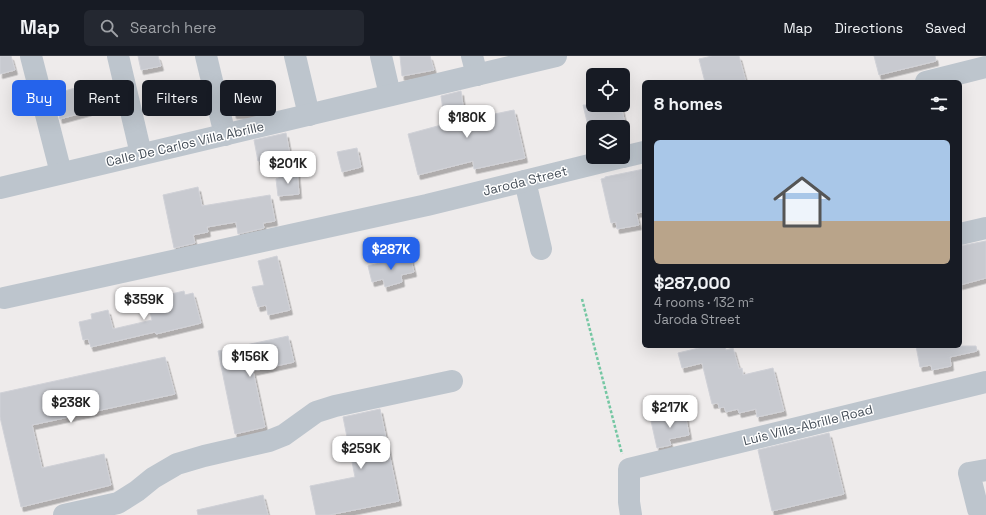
<!DOCTYPE html>
<meta charset="utf-8">
<style>
body{margin:0;font-family:"Space Grotesk",sans-serif;background:#242831;color:#f1f3f6;height:100vh;display:flex;flex-direction:column;font-size:15px;white-space:nowrap}
*{box-sizing:border-box;margin:0}
p{font-size:13px;color:#9ea1a6}
.icon{flex:none;width:22px;height:22px;fill:none;stroke:currentColor;stroke-width:2;stroke-linecap:round;stroke-linejoin:round}
.map{position:relative;flex:1;overflow:hidden}
.side{position:absolute;left:642px;top:24px;width:320px;height:268px;display:flex;flex-direction:column;background:#171b24;border-radius:6px;box-shadow:0 4px 16px #0002}
.side>*{flex:none}
.hud{position:absolute;left:12px;top:24px;width:380px;height:36px;display:flex;gap:8px}
.fabs{position:absolute;left:586px;top:12px;display:grid;gap:8px}
.fabs a{display:grid;place-items:center;width:44px;height:44px;border-radius:6px;background:#171b24;box-shadow:0 4px 16px #0002;font-size:20px}
.price{position:absolute;translate:-50% -34px;padding:0 9px;border-radius:8px;background:#fff;color:#222;font-size:13px;line-height:26px;filter:drop-shadow(0 1px 2px #0008)}
.price::after{content:'';position:absolute;left:50%;top:24px;width:12px;height:9px;margin-left:-6px;background:inherit;clip-path:polygon(0 0,100% 0,50% 100%)}
.price.selected{background:#2563eb;color:#fff}
ul{padding:0;list-style:none}
li{display:grid;align-content:center;gap:8px;height:212px;padding:0 12px}
li+li{border-top:1px solid #363941}
li span{display:grid;place-items:center;height:124px;border-radius:6px;color:#555}
li>.icon{margin-inline-start:auto}
span .icon{width:72px;height:72px;fill:#fffc;stroke-width:1}
li b{font-size:17px}
h2{display:flex;justify-content:space-between;align-items:center;height:48px;padding:0 12px;font-size:17px}
.chip{padding:0 14px;border-radius:6px;background:#171b24;box-shadow:0 4px 16px #0002;font-size:14px;line-height:36px}
.chip.selected{background:#2563eb;color:#fff}
header{display:flex;align-items:center;gap:24px;box-sizing:border-box;height:56px;padding:0 20px;background:#171b24;border-bottom:1px solid #363941}
header strong{font-size:19px}
nav{display:flex;gap:22px;margin-inline-start:auto;font-size:14px}
.search{width:280px;height:36px;background:#242831;display:flex;align-items:center;gap:10px;box-sizing:border-box;padding:0 14px;border-radius:6px;color:#9ea1a6;font-size:15px}
.map>svg:first-child{display:block}
</style>
<header>
<strong>Map</strong>
<div class="search"><svg class="icon" aria-label="search" viewBox="0 0 24 24"><circle cx="10" cy="10" r="6"/><path d="M15 15l6 6"/></svg>Search here</div>
<nav><a>Map</a><a>Directions</a><a>Saved</a></nav>
</header>
<div class="map">
<svg width="986" height="459" viewBox="0 0 986 459">
<defs>
<filter id="shadow"><feDropShadow dx="2.5" dy="4.5" stdDeviation="0" flood-color="#0004"/></filter>
</defs>
<rect width="100%" height="100%" fill="#eeebeb"/>
<g fill="#c8cad0" stroke="#d0d1d7" filter="url(#shadow)">
<path d="M0 0H11L15 14 0 18Z"/>
<path d="M138 0H158L161 10 141 14Z"/>
<path d="M400 0H430L434 14 402 20Z"/>
<path d="M712 0H739L746 26H705L699 3Z"/>
<path d="M874 0H935L936 5 879 19Z"/>
<path d="M256 28 260 57 256 58H234L229 33Z"/>
<path d="M82 30 89 55 60 63 54 38Z"/>
<path d="M461 35 465 64 514 54 525 102 474 113 473 105 418 119 408 78 445 68 441 40Z"/>
<path d="M583 49H621L625 68 611 71H593V73L589 74Z"/>
<path d="M286 77 290 99 258 105 254 84Z"/>
<path d="M357 92 361 111 342 116 337 96Z"/>
<path d="M644 113V156L636 157 639 169 617 173 616 166 611 167 601 123 605 122V121Z"/>
<path d="M297 114 299 138 278 140 276 123Z"/>
<path d="M198 131 202 150 270 139 275 165 263 167 264 172 238 178 236 166 207 171 208 176 193 179 195 187 174 192 163 139Z"/>
<path d="M986 185V222L960 229V190Z"/>
<path d="M410 199 414 216 401 219 402 226 385 231 383 223 372 226 368 210Z"/>
<path d="M277 200 290 254 268 259 266 249 258 251 252 231 264 229 258 205Z"/>
<path d="M184 235 185 239 193 237 201 267 156 278 155 276 91 291 88 283 83 284 79 266 92 263 91 258 108 254 113 273 152 264 148 248 173 242 171 238Z"/>
<path d="M288 280 294 306 253 315 265 371 235 378 218 295Z"/>
<path d="M707 290H725L726 294 733 292 739 313 742 312 743 319 773 312 784 355 757 361 756 353 739 357 738 353 726 356 724 351 719 352 718 347 712 348 702 307 682 312 678 297Z"/>
<path d="M916 290H976L977 295 950 301 951 310 932 314 931 309 920 311Z"/>
<path d="M165 301 175 338 32 369 42 412 104 398 111 429 21 451 0 361V337Z"/>
<path d="M380 353 399 445 329 459H316L310 430 355 421 343 361Z"/>
<path d="M685 357 689 379 669 383 671 389 657 392 651 365Z"/>
<path d="M829 377 844 438 772 455 758 394Z"/>
<path d="M263 439 268 459H198L197 454Z"/>
</g>
<g fill="none" stroke-linecap="round" stroke-linejoin="round">
<path stroke="#75c7a3" stroke-width="2.5" stroke-dasharray="3 2" stroke-linecap="butt" d="M582 243 622 398"/>
<g stroke="#bdc5cd" stroke-width="22">
<path d="M31 0 61 117"/>
<path d="M118 0 141 98"/>
<path d="M206 0 225 79"/>
<path d="M295 0 309 59"/>
<path d="M381 0 390 39"/>
<path d="M472 0 477 19"/>
<path d="M926 26 986 11"/>
<path d="M623 101 644 96"/>
<path d="M525 125 541 193"/>
<path d="M0 132 556 0"/>
<path d="M960 178 986 172"/>
<path d="M4 242 427 149 622 101"/>
<path d="M978 453 969 417 986 414"/>
<path d="M64 459 118 447 137 435 153 422 177 408 204 400 269 385 284 379 316 356 335 350 452 325"/>
<path d="M631 459 629 446V413L986 326"/>
</g>
</g>
<g text-anchor="middle" dominant-baseline="central" stroke-width="3" stroke-linejoin="round" paint-order="stroke">
<g font-size="13" fill="#454e58" stroke="#fff">
<text transform="translate(185 88) rotate(-13)">Calle De Carlos Villa Abrille</text>
<text transform="translate(525 125) rotate(-14)">Jaroda Street</text>
<text transform="translate(808 369) rotate(-14)">Luis Villa-Abrille Road</text>
</g>
</g>
</svg>
<div class="fabs">
<a><svg class="icon" aria-label="locate" viewBox="0 0 24 24"><circle cx="12" cy="12" r="6"/><path d="M12 2v4M12 18v4M2 12h4M18 12h4"/></svg></a>
<a><svg class="icon" aria-label="layers" viewBox="0 0 24 24"><path d="M12 4l9 5-9 5-9-5zM3 14l9 5 9-5"/></svg></a>
</div>
<b class="price" style="left:467px;top:83px">$180K</b>
<b class="price" style="left:288px;top:129px">$201K</b>
<b class="price selected" style="left:391px;top:215px">$287K</b>
<b class="price" style="left:144px;top:265px">$359K</b>
<b class="price" style="left:250px;top:322px">$156K</b>
<b class="price" style="left:71px;top:368px">$238K</b>
<b class="price" style="left:670px;top:373px">$217K</b>
<b class="price" style="left:361px;top:414px">$259K</b>
<div class="hud">
<a class="chip selected">Buy</a>
<a class="chip">Rent</a>
<a class="chip">Filters</a>
<a class="chip">New</a>
</div>
<section class="side">
<h2>8 homes<svg class="icon" aria-label="filters" viewBox="0 0 24 24"><path d="M4 7h16M4 17h16"/><circle cx="9" cy="7" r="2"/><circle cx="15" cy="17" r="2"/></svg></h2>
<ul>
<li><span style="background:linear-gradient(#a9c7e8 65%,#b9a48a 0)"><svg class="icon" aria-label="home" viewBox="0 0 24 24"><path d="M3 11l9-7 9 7M6 9v11h12V9"/></svg></span><div><b>$287,000</b><p>4 rooms · 132 m²</p><p>Jaroda Street</p></div></li>
</ul>
</section>
</div>
